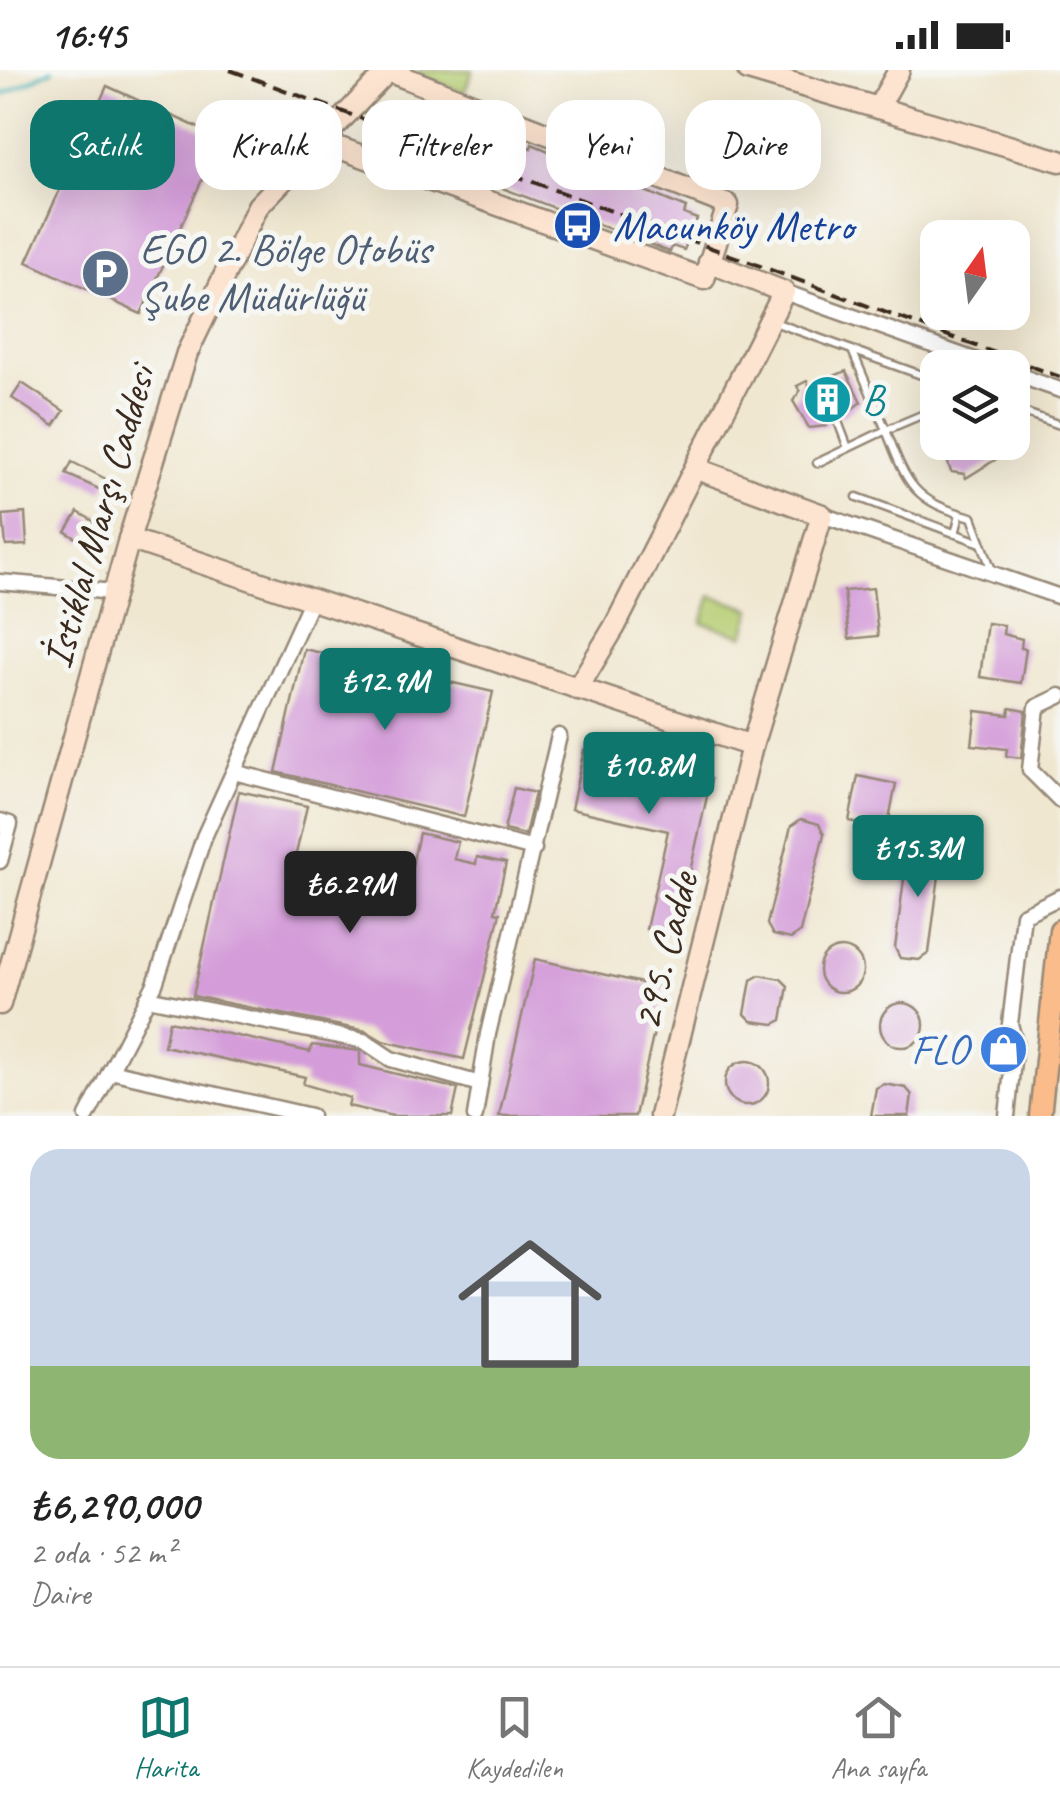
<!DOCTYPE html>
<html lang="tr">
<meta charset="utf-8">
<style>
body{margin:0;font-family:Caveat,sans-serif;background:#f6f6f6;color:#222;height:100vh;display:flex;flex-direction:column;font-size:38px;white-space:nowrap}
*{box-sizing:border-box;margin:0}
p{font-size:32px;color:#767676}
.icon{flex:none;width:55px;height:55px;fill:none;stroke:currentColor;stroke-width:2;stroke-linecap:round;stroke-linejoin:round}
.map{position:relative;height:1046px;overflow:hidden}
.sheet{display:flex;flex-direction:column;background:#fff;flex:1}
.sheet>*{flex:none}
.guide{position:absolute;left:30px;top:30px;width:1000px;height:90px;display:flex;gap:20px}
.needle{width:65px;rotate:14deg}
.fabs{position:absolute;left:920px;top:150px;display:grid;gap:20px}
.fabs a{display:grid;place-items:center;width:110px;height:110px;border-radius:20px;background:#fff;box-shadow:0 10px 40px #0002;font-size:50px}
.price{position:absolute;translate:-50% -85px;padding:0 22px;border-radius:10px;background:#0f766e;color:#fff;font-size:32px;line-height:65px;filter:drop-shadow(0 2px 5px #0008)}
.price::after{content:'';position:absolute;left:50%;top:60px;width:30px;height:22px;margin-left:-15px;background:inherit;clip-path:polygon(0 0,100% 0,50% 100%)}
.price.active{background:#222;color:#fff}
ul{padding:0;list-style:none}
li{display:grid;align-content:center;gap:20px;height:530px;padding:0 30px}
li+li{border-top:2px solid #e0e0e0}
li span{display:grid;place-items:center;height:310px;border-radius:30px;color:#555}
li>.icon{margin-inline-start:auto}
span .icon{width:180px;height:180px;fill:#fffc;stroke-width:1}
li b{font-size:42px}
.tag{padding:0 35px;border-radius:30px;background:#fff;box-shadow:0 10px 40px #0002;font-size:35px;line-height:90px}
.tag.active{background:#0f766e;color:#fff}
.status{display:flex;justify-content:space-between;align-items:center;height:70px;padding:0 50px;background:#fff;direction:ltr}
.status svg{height:28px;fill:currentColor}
.dock{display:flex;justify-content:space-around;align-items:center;height:140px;border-top:2px solid #e0e0e0;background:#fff;font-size:28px;color:#767676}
.dock a{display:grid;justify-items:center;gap:5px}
.dock .active{color:#0f766e}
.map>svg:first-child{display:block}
</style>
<div class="status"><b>16:45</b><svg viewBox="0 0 49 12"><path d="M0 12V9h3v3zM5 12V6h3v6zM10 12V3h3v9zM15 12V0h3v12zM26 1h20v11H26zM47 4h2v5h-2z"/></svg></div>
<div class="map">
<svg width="1060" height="1046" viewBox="0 0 1060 1046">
<rect width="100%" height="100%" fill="#f6f6f2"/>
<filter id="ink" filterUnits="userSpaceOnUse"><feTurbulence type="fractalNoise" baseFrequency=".01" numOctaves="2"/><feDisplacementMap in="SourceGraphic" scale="20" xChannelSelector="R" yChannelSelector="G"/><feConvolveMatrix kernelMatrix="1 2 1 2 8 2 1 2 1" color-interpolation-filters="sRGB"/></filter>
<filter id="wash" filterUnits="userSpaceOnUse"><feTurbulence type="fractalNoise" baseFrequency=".0048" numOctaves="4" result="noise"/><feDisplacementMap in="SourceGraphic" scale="40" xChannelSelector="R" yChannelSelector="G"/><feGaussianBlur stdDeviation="2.25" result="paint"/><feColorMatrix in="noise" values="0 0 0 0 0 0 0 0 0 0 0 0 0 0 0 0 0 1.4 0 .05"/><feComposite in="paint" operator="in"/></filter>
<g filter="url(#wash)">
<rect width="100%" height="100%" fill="#f0e7d0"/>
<g fill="#b6ce73" stroke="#787c48" stroke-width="2.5">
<path d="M419 0H473L464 23 419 5Z"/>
<path d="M711 526 752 539 744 566 702 553Z"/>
</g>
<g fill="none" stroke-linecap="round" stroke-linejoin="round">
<path stroke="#43b3bb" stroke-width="4" d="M0 26 52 0"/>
</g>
<g id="blocks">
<g fill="#d49dd9">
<path d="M107 16 221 68 141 244 27 192Z"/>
<path d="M480 59 531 78 532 74 686 138 684 144 697 149 684 180 672 176 670 182 463 103 466 96 453 92 463 68 465 61 478 66Z"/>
<path d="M846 301 861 332 843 346 834 343 827 356 809 358 793 331 800 321 797 316 807 311 809 316Z"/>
<path d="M22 313 64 341 54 356 12 328Z"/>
<path d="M941 372H1003L1009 381 966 408 964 404 951 402Z"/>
<path d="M72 392 108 410 103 421 66 404Z"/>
<path d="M78 442 95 452 83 472 66 462Z"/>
<path d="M25 443 27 475 6 476 3 445Z"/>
<path d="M873 518 878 566 849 569 844 521Z"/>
<path d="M987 553 1004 555 1003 564 1022 569 1021 578 1026 579 1021 613 980 607Z"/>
<path d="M304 579 493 622 464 747 276 702Z"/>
<path d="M1010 638 1026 641 1021 688 1006 686 1007 679 972 675 976 641 1009 645Z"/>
<path d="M584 680 711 709 684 828 679 827 671 864 646 859 668 761 571 739Z"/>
<path d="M858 706 896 714 887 759 849 751Z"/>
<path d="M514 718 535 723 525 765 504 760Z"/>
<path d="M239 721 307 736 293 797 406 823 419 763 458 772 454 789 476 794 477 787 506 793 495 842 500 843 464 989 383 971 366 961 193 926Z"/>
<path d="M801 749 819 754 824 764 800 862 791 869 773 865 767 854 791 756Z"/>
<path d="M916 770 935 772 942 782 929 883 919 890 900 888 895 878 908 778Z"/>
<circle cx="841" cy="900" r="22"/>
<path d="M535 889 664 918 635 1046H499Z"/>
<path d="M760 905 781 909 788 916 782 950 774 954 752 951 745 944 751 910Z"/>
<circle cx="902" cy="955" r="22"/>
<path d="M169 951 310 982 312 975 360 981V995L458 1019 452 1046H393L348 1036 350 1028 303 1014 305 1007 164 976Z"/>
<circle cx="747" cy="1013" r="22"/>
<path d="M884 1014 906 1018 912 1025 909 1046H871L876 1018Z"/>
</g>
</g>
</g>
<g filter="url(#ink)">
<use href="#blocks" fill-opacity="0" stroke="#968877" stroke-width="2.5"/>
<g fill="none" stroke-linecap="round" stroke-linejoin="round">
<defs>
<g id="lane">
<path d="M774 252 938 311"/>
<path d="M938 338 886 360C907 414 913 432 972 447L993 503"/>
<path d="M1012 338 1060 355"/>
<path d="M837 349 848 378"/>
<path d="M817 393 886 360 852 280"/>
<path d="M857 427 981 473"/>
<path d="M955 464 960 444"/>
</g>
<g id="street">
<path d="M784 222 997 298"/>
<path d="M1012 303 1060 320"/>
<path d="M822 445 1060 527"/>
<path d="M0 512 114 522"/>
<path d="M1060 626 1037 637 1030 700 1060 730"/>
<path d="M234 702 534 779"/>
<path d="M0 751 10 754 0 791"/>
<path d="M147 928 364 971 391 989 480 1014"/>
<path d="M110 1001 311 1046"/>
<path d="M87 1046 155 914 204 767 311 531"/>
<path d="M475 1046 488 964 559 666"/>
<path d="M1007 1046 1015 973 1010 954 1023 845 1060 827"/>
</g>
<g id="secondary">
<path d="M748 0 1060 91"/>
<path d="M878 38 899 0"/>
<path d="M320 71 704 209 728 135 388 1"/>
<path d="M129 469 752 676"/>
<path d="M577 619 615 556 784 222 709 192"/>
<path d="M0 934 129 469 187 283 258 136 389 0"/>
<path d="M660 1046 752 676 822 445 697 399"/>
</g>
<path id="primary" d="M1040 1046 1060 860"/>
</defs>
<use href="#lane" stroke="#968877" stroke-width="11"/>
<use href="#street" stroke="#968877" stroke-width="19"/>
<use href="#secondary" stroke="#968877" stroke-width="25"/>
<use href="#primary" stroke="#968877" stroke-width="25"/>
<use href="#lane" stroke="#fff" stroke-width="6"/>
<use href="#street" stroke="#fff" stroke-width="14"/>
<use href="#secondary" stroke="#fde4d0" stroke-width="20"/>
<use href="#primary" stroke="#f9bc8a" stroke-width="20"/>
<path stroke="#3b2a1e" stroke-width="4" stroke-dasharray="15 8" stroke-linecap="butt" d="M230 0 1060 307"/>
</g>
</g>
<defs>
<symbol id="bus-disc" viewBox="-11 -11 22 22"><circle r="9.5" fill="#1a4fb4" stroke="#f6f6f2"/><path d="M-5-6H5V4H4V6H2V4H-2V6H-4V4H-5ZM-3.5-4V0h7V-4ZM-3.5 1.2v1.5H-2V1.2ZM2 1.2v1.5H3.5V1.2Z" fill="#fff"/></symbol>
<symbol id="parking-disc" viewBox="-11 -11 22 22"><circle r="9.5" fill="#5c6f8a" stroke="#f6f6f2"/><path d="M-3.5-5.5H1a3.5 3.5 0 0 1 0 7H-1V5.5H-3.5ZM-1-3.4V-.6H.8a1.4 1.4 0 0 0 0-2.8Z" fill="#fff"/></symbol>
<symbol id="building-disc" viewBox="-11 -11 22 22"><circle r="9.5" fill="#0f9aa8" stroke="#f6f6f2"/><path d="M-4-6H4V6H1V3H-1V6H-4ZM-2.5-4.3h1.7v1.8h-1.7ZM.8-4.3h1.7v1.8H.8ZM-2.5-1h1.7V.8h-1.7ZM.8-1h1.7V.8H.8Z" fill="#fff"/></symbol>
<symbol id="shop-disc" viewBox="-11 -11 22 22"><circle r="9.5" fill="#3f7fe0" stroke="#f6f6f2"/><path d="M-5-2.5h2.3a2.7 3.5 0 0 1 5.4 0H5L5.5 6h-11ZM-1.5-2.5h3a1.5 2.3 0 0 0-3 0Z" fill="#fff"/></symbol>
</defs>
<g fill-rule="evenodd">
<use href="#bus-disc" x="550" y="128" width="55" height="55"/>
<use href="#parking-disc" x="78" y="176" width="55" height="55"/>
<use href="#building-disc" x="800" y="302" width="55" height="55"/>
<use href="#shop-disc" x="976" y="952" width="55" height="55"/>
</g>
<g text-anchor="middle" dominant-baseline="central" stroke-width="10" stroke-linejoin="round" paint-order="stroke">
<g font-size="42" fill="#164399" stroke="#f6f6f2" text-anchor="start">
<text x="613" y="156">Macunköy Metro</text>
</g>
<g font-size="42" fill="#4e5e75" stroke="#f6f6f2" text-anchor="start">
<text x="140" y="179">EGO 2. Bölge Otobüs<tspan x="140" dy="48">Şube Müdürlüğü</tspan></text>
</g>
<g font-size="42" fill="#0d838f" stroke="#f6f6f2" text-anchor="start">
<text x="862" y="329">B</text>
</g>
<g font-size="42" fill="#3b2a1e" stroke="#f6f6f2">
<text transform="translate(99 447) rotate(-74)">İstiklal Marşı Caddesi</text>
<text transform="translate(665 881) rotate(-76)">295. Cadde</text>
</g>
<g font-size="42" fill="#366cbe" stroke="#f6f6f2" text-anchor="end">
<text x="968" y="979">FLO</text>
</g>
</g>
</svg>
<div class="fabs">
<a><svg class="needle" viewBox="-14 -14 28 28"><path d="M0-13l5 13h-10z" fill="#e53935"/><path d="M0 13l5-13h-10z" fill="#767676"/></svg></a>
<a><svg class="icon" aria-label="layers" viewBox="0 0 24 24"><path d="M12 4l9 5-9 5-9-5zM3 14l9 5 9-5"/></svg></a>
</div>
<b class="price" style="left:385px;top:663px">₺12.9M</b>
<b class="price" style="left:649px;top:747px">₺10.8M</b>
<b class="price" style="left:918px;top:830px">₺15.3M</b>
<b class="price active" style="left:350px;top:866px">₺6.29M</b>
<div class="guide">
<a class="tag active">Satılık</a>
<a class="tag">Kiralık</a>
<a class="tag">Filtreler</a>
<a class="tag">Yeni</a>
<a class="tag">Daire</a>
</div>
</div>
<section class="sheet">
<ul>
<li><span style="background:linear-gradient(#c9d6e8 70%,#8fb573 0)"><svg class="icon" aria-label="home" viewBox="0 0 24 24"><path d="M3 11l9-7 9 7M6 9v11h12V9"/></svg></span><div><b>₺6,290,000</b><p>2 oda · 52 m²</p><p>Daire</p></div></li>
</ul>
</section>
<nav class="dock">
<a class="active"><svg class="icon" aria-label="map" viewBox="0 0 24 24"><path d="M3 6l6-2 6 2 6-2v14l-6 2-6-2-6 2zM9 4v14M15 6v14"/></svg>Harita</a>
<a><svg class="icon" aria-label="saved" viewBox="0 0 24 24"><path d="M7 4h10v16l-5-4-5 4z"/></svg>Kaydedilen</a>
<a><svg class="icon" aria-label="home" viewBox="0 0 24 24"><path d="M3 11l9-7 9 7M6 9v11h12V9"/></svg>Ana sayfa</a>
</nav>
